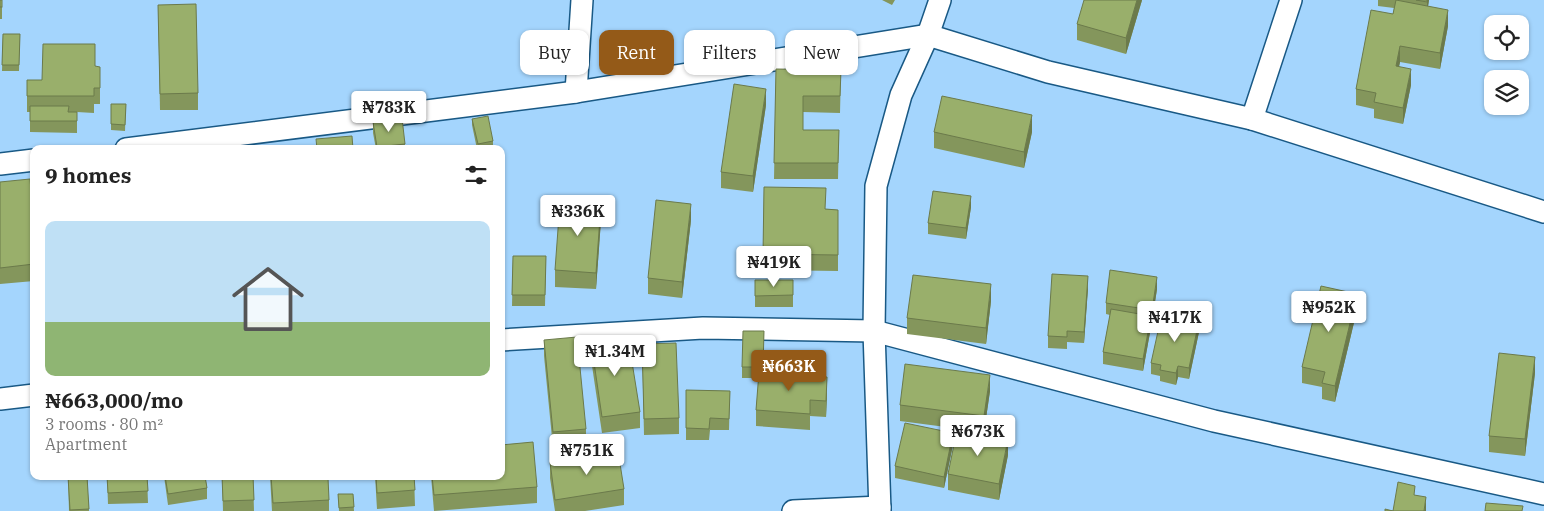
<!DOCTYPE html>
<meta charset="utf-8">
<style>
body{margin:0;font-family:"IBM Plex Serif",serif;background:#f2f2f2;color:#222;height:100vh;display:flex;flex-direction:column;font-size:19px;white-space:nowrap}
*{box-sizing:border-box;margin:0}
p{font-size:16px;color:#767676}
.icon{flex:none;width:28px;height:28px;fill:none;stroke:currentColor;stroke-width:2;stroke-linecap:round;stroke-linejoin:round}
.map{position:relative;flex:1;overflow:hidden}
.details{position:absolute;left:30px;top:145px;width:475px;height:335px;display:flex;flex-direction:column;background:#fff;border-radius:10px;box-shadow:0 1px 4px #0004}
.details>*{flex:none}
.guide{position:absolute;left:520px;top:30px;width:475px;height:45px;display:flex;gap:10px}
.tools{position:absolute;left:1484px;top:15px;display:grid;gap:10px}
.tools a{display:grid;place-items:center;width:45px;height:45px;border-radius:10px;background:#fff;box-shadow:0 1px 4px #0004;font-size:25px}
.price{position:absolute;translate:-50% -42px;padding:0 11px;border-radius:5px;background:#fff;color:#222;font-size:16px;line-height:32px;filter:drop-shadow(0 1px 2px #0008)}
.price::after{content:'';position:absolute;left:50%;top:30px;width:15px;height:11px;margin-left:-8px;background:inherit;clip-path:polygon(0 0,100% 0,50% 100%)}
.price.selected{background:#945a18;color:#fff}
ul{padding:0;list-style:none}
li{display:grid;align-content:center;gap:10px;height:265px;padding:0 15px}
li span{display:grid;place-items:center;height:155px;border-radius:10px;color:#555}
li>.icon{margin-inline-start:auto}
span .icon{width:90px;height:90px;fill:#fffc;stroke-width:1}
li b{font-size:21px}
h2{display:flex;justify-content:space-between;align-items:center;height:60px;padding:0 15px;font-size:21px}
.tag{padding:0 18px;border-radius:10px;background:#fff;box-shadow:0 1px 4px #0004;font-size:18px;line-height:45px}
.tag.selected{background:#945a18;color:#fff}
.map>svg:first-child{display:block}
</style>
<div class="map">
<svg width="1544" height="511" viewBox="0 0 1544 511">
<rect width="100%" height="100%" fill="#a4d5fd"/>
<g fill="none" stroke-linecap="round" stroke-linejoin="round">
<defs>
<g id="street">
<path d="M576 92 582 0"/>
<path d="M1252 119 1291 0"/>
<path d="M126 149 576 92 928 35 1048 72 1252 119 1544 212"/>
<path d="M0 164 34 160"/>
<path d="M501 340 703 328 874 331 1214 421 1544 494"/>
<path d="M0 399 34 395"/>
<path d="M793 511 880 507"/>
<path d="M880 511 874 331 876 186 901 95 928 35 940 0"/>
</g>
</defs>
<use href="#street" stroke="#195985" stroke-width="24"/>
<use href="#street" stroke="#fff" stroke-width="21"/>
</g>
<g fill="#84965c">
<rect x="0" y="0" width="2" height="19"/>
<path d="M882 0H895L892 5Z"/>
<path d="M1142 0 1126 54 1077 40V24Z"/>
<path d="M1378 0H1429L1428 6 1448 26 1440 69 1400 62 1399 66 1411 85 1403 124 1374 118V109L1356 105V89L1393 14 1394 8 1378 6Z"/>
<path d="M158 5 198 93V110H160Z"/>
<path d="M3 34H20L19 71H2Z"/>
<path d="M95 67H100V104H94V113L77 112V133L30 132V112H27V80H42Z"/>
<path d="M776 69 841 70 840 113 803 112V130H839L838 179H774Z"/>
<path d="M111 104H126L125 131 111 130Z"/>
<path d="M766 105 753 192 721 188V172Z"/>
<path d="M472 119 493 141V147L486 149H477L472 125Z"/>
<path d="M373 122 405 144V149H376L373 133Z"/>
<path d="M934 132H1032L1024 168 934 148Z"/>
<path d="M0 182 34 225V281L0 284Z"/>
<path d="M764 187 825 209 838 210V271L763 270Z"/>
<path d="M971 207 966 239 928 234V223Z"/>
<path d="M601 220 596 289 555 287V270Z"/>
<path d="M691 220 682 298 648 294V278Z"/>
<path d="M513 256H546L545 306H512Z"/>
<rect x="755" y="280" width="38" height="27"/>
<path d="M1088 288 1084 343 1067 342V349L1048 348V336Z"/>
<path d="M1157 289 1152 321H1151V327L1143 371 1103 364V352L1110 315 1106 314V303Z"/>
<path d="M991 301 986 344 907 334V318Z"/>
<path d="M1357 310 1335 402 1322 399V387L1302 383V367Z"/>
<path d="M764 331 763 373 827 393 826 417 810 416V430L756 426V410L759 378H742V367Z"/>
<path d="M1199 332 1189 379 1178 377 1176 385 1160 381V376L1151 374V363Z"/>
<path d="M544 340 586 429V446L553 448 544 356Z"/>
<path d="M591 342 640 412V428L602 433 591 359Z"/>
<path d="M642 344 679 418V434L644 435Z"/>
<path d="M1535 373 1525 456 1489 452V436Z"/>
<path d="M686 390 730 391 729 430H710L709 440H686Z"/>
<path d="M990 391 984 432 900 421V405Z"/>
<path d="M953 445 944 488 895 478V466Z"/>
<path d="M1008 455 999 500 948 490V474Z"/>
<path d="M550 462 624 489V505L585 511H555L550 478Z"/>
<path d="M68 476H87L89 511H69Z"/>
<path d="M107 476H147L148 503 108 504Z"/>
<path d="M164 476H205L207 488V499L168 505Z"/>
<path d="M222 476H253L254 511H223Z"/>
<path d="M270 476H309V479L329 500V511H272Z"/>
<path d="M375 476H414L415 506 377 509Z"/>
<path d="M431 476H501L537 487V503L434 511Z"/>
<path d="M338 494H353L354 511H339Z"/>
</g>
<g fill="#6b7a4b">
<path d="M1137 0H1142L1126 54V38Z"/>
<path d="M1427 0H1429L1427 13Z"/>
<path d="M1448 10V26L1440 69V53Z"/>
<path d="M1400 46V62L1396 82V66Z"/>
<path d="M1411 69V85L1403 124V108Z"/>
<path d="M766 89V105L753 192V176Z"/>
<path d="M1032 115V132L1024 168V152Z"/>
<path d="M971 196V207L966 239V228Z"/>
<path d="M601 204V220L596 289V273Z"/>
<path d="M691 204V220L682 298V282Z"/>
<path d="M1088 276V288L1084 343V332Z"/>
<path d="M1157 277V289L1152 321V310Z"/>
<path d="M991 284V301L986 344V328Z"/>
<path d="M1357 294V310L1335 402V386Z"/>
<path d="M1151 316V327L1143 371V359Z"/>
<path d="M1199 321V332L1189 379V368Z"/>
<path d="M1535 357V373L1525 456V439Z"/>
<path d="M1178 366V377L1176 385V373Z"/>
<path d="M990 375V391L984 432V416Z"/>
<path d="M827 377V393L826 417V401Z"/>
<path d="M953 433V445L944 488V477Z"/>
<path d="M1008 439V455L999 500V484Z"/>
<path d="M1426 497V511H1424Z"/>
</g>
<g fill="#99af6b" stroke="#6b7a4b">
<rect x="0" y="0" width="2" height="7"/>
<path d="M1084 0H1137L1126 38 1077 24Z"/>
<path d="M1396 0 1448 10 1440 53 1400 46 1396 66 1411 69 1403 108 1374 102 1376 93 1356 89 1371 10 1393 14Z"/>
<path d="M1416 0H1427V2Z"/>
<path d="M196 4 198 93 160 94 158 5Z"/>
<path d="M3 34H20L19 65H2Z"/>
<path d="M43 44H95V66L100 67V88H94V96H27V80H42Z"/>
<path d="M776 69 841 70 840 96H803V130H839L838 163H774Z"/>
<path d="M734 84 766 89 753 176 721 172Z"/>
<path d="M942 96 1032 115 1024 152 934 132Z"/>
<path d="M111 104H126L125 125 111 124Z"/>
<path d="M30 106H69L68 112H77V121H30Z"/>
<path d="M488 116 493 141 478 144 472 119Z"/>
<path d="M402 118 405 144 377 147 373 122Z"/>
<path d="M352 136 353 149H317L316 139Z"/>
<path d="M30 179 34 225V264L0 268V182Z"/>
<path d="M764 187 826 188 825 209 838 210V255L763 254Z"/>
<path d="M933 191 971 196 966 228 928 223Z"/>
<path d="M656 200 691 204 682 282 648 278Z"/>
<path d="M560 202 601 204 596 273 555 270Z"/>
<path d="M513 256H546L545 295H512Z"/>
<path d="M1110 270 1157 277 1152 310 1106 303Z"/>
<path d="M1052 274 1088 276 1084 332 1067 331V337L1048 336Z"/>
<path d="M913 275 991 284 986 328 907 318Z"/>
<path d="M755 280H793V295L755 296Z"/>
<path d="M1321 286 1357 294 1335 386 1322 383 1325 372 1302 367Z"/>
<path d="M1111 309 1151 316 1143 359 1103 352Z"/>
<path d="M1162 313 1199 321 1189 368 1178 366 1176 373 1160 370 1161 365 1151 363Z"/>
<path d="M743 331H764L763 367H742Z"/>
<path d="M577 337 586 429 553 432 544 340Z"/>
<path d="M628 337 640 412 602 417 591 342Z"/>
<path d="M676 343 679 418 644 419 642 344Z"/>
<path d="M1499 353 1535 357 1525 439 1489 436Z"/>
<path d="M905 364 990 375 984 416 900 405Z"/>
<path d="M759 372 827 377 826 401 810 400V414L756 410Z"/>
<path d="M686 390 730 391 729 419 710 418 709 429 686 428Z"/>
<path d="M905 423 953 433 944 477 895 466Z"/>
<path d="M957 430 1008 439 999 484 948 474Z"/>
<path d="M533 442 537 487 434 495 432 476H501V445Z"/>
<path d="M618 451 624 489 555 500 550 462Z"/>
<path d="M68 476H87L89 509 70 510Z"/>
<path d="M107 476H147L148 491 108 493Z"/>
<path d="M165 476H205L207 488 168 494Z"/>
<path d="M222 476H253L254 500 223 501Z"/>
<path d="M271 476H309V479L328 478 329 500 273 503Z"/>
<path d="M376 476H414L415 490 377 493Z"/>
<path d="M1398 482 1415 486 1414 495 1426 497 1424 511H1385V509L1393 511Z"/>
<path d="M338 494H353L354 507 339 508Z"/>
<path d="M1486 503 1523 506 1522 511H1485Z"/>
</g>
</svg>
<div class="tools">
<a><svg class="icon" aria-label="locate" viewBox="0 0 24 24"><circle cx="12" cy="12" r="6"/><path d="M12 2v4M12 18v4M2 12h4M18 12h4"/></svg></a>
<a><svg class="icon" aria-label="layers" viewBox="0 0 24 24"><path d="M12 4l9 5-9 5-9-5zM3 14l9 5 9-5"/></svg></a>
</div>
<b class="price" style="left:389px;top:133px">₦783K</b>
<b class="price" style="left:578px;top:237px">₦336K</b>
<b class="price" style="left:774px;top:288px">₦419K</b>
<b class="price" style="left:1329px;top:333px">₦952K</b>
<b class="price" style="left:1175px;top:343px">₦417K</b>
<b class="price" style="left:615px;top:377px">₦1.34M</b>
<b class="price selected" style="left:789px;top:392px">₦663K</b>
<b class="price" style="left:978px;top:457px">₦673K</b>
<b class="price" style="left:587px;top:476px">₦751K</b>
<div class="guide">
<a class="tag">Buy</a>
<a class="tag selected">Rent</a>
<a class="tag">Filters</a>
<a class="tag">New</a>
</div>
<section class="details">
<h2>9 homes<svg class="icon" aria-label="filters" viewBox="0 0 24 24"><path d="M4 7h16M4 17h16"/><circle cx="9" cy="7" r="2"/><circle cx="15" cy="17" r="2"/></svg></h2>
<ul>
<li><span style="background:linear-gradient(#bfe0f5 65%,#8fb573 0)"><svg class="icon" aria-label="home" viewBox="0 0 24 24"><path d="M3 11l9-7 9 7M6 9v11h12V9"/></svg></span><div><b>₦663,000/mo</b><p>3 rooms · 80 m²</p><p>Apartment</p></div></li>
</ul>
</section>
</div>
